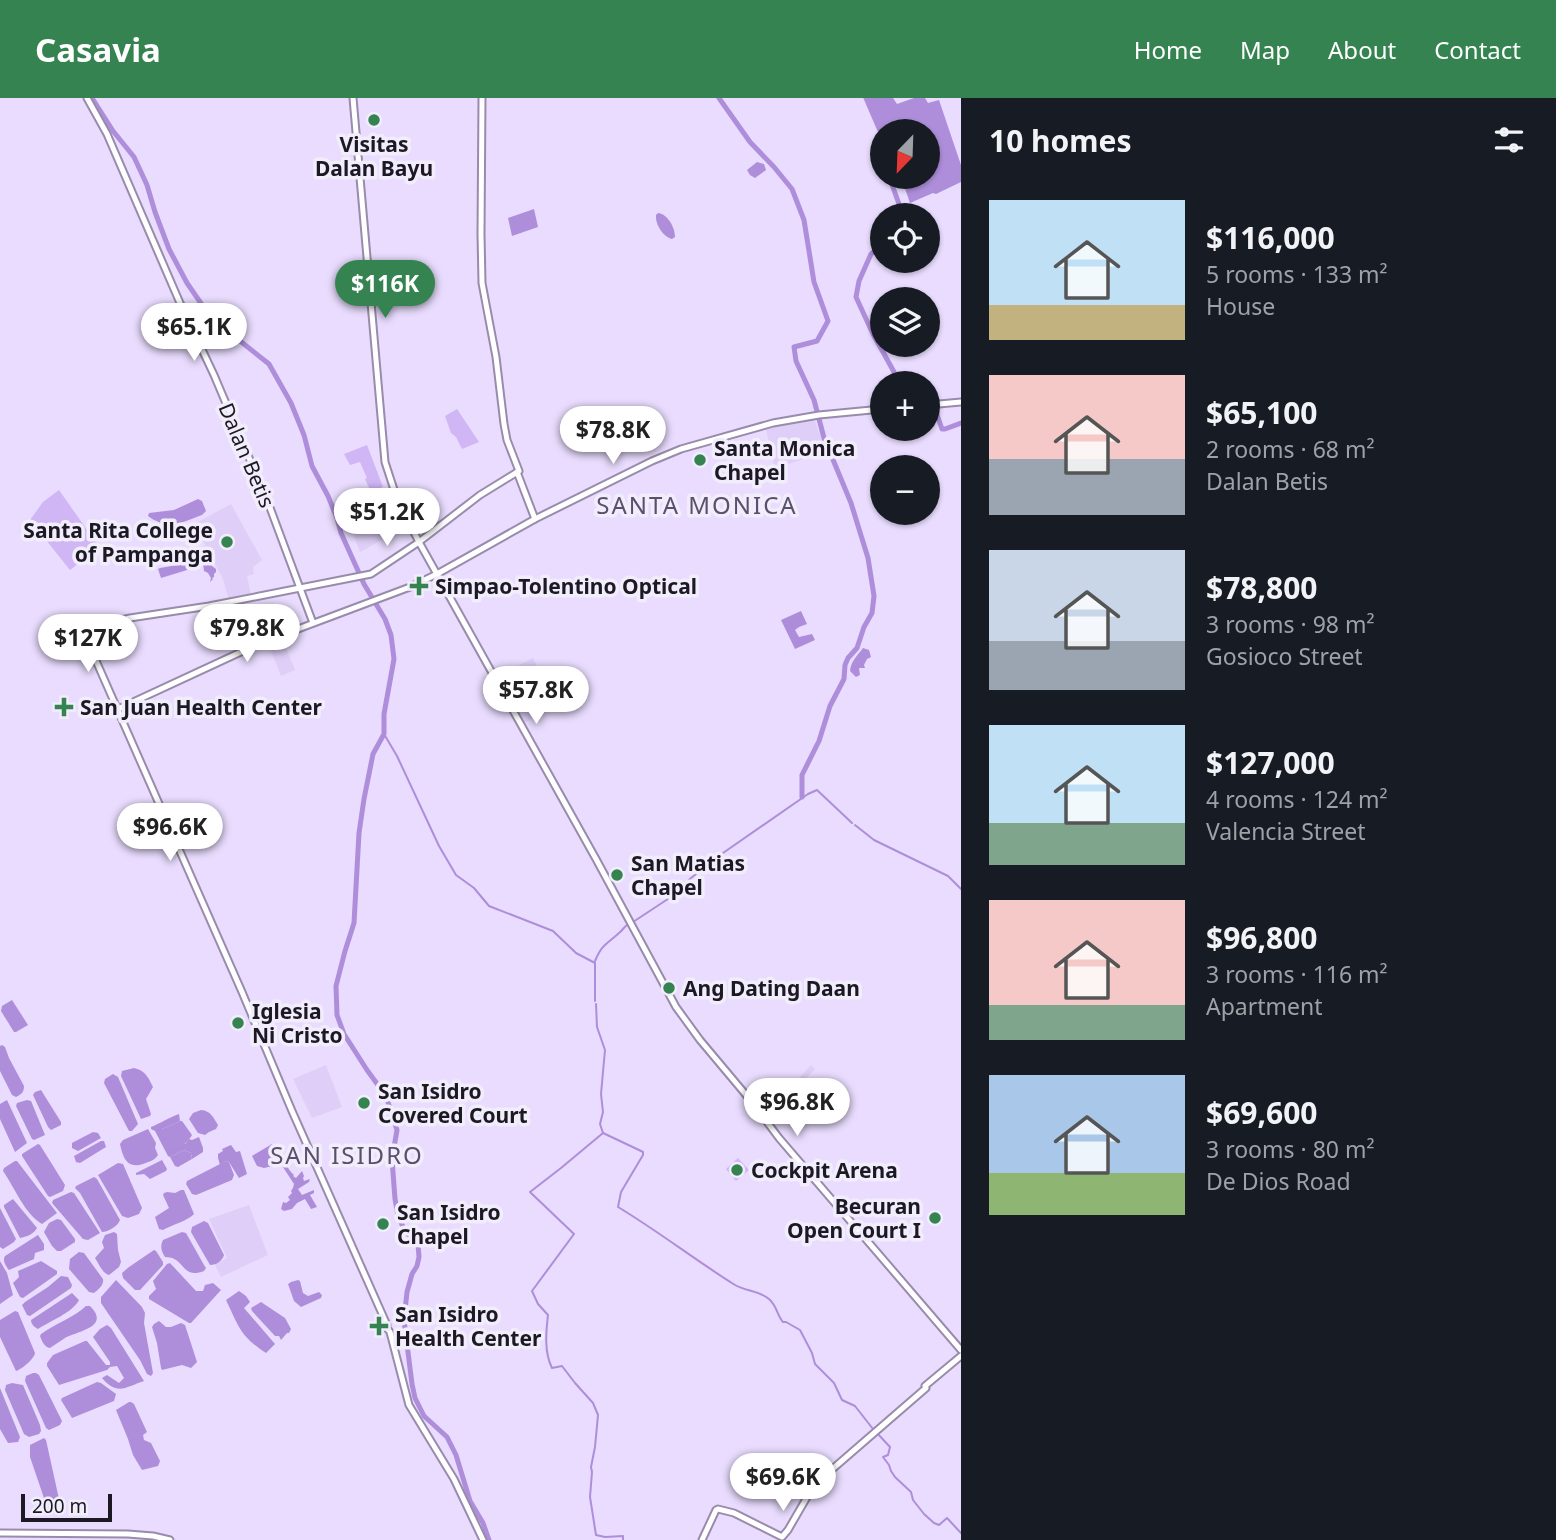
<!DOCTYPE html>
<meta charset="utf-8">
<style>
body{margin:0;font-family:"Noto Sans",sans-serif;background:#242831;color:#f1f3f6;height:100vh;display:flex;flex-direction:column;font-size:26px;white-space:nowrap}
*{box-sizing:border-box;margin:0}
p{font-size:23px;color:#9ea1a6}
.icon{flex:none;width:38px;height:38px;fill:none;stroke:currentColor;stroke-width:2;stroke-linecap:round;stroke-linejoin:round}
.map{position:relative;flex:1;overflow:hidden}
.drawer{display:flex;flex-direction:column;background:#171b24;width:595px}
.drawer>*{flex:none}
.needle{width:46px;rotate:203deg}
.buttons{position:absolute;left:870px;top:21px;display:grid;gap:14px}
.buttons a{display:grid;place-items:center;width:70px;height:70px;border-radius:50%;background:#171b24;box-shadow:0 2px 5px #0004;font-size:35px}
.scale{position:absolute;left:21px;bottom:18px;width:91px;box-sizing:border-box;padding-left:7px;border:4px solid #1c1824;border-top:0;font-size:19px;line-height:24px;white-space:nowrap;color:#1c1824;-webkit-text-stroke:5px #f2edfb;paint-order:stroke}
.price{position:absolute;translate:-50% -60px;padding:0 16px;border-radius:24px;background:#fff;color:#222;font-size:23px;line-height:46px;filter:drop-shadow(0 2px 4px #0008)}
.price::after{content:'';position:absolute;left:50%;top:42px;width:21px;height:16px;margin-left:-10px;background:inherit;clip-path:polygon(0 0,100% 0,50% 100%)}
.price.selected{background:#368352;color:#fff}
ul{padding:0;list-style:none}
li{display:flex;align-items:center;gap:21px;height:175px;padding:0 28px}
li span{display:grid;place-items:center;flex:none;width:196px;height:140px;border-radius:0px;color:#555}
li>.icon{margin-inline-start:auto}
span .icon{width:84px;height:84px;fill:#fffc;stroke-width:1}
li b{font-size:30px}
h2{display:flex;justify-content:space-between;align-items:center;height:84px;padding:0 28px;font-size:30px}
header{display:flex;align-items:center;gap:42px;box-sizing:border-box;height:98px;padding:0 35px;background:#368352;color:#fff}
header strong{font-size:33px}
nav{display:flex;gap:38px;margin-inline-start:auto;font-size:24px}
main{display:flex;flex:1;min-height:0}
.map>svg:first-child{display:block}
</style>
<header>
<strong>Casavia</strong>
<nav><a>Home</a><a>Map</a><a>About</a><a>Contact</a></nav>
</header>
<main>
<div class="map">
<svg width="961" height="1442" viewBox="0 0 961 1442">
<rect width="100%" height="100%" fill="#e9dcfe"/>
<g fill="#dfcff8">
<path d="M814 321 826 353 775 371 766 331Z"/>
<path d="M391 397 408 430 397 436 396 434 360 454 346 417Z"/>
<path d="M231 406 262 462 253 469 254 476 247 478 251 497 229 502 223 481 194 426Z"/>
<path d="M282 540 295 572 281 578 268 545Z"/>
<path d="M533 560 557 608 524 625 499 580 510 574V572Z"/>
<path d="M326 967 342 1009 312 1020 293 981Z"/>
<path d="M811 967 815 971 788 1000 784 997Z"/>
<path d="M249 1107 268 1157 221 1179 215 1167 227 1160 209 1121Z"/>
</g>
<g fill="#d0b6f5">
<path d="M457 311 479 344 462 351 456 339 451 335 445 318Z"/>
<path d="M367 347 383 389 371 394 365 381 367 380 360 364 350 367 344 356Z"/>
<path d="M59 392 99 449 70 472 30 422 43 404Z"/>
<path d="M247 510 257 546 241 550 231 515Z"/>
<path d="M269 511 273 525 257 530 253 515Z"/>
<path d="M738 1060 749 1072 736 1083 726 1071Z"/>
</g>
<g fill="#ad8dd9">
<path d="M801 513 807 526 799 529 795 532 799 539 812 536 815 542 795 551 781 522Z"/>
<path d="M179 1016 180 1023 162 1031 185 1046 189 1041 192 1042 199 1039 203 1050V1054L192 1061 191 1055 184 1052 170 1059 168 1058 155 1033 151 1031V1029C161 1025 168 1020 179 1016Z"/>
<path d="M272 1046 281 1060 288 1057 290 1059 287 1062C286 1069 289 1072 294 1077L293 1078 296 1080 302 1073 304 1078 303 1080 304 1083 310 1081 309 1084 298 1091 302 1097 314 1092V1095L310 1097 317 1109 311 1111 305 1101 297 1105 292 1111 284 1113 281 1111 283 1104 286 1105 290 1102 288 1099 292 1095 291 1093 293 1090 294 1086 281 1066 264 1070 257 1068 252 1058Z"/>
<path d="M231 1047 236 1054 240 1053 247 1076 239 1080 229 1064 226 1063 220 1067 218 1060V1056L223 1053 222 1051Z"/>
</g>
<g fill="#ae8eda">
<path d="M868 0H893L897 6 914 0H925L928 5 939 2 961 67V84L936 96 933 95 910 105 901 79H928V33L882 34Z"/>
<path d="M757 64 764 66 766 72 755 80 750 77 747 72Z"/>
<path d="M534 111 538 129 512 138 508 120Z"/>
<path d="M658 115C668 116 675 130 675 139L672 141C663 139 655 126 656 117Z"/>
<path d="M198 401 202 403 206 413 202 417C180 425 169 433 148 418L149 415 174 412Z"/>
<path d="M204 453 211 462 212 468 216 471V474L214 476V479L212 480 213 481 210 484 211 480 208 475 204 473 203 465H200V461L196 460 197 457 203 455Z"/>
<path d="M189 465 187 472 161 480 158 471 160 470Z"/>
<path d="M863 550 869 552 871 559 867 561 864 567 865 570H859L860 577 856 579 850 573C851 563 857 558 863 550Z"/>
<path d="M12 902 28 927 16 934H14L1 913 2 908Z"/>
<path d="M2 947 5 949 9 960 24 988C24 994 22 996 16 999L12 997 0 973V948Z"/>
<path d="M134 970C146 973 148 979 153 989L146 1001 151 1016 150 1018 141 1021 121 978 122 973Z"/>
<path d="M113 976 118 979 138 1026 132 1033H129L104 985 105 981Z"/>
<path d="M41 992 61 1024V1027L51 1032 48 1029 33 997 35 994Z"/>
<path d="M7 1002 27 1045 15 1054 0 1021V1006Z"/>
<path d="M27 1002 31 1003 45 1037 34 1042 32 1041 16 1008 17 1005Z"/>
<path d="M201 1012C211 1013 213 1019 218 1027L216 1031 209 1034 205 1037 198 1035 189 1021 193 1015Z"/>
<path d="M180 1023H182L192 1037C187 1046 178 1051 167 1051L162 1031Z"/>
<path d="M148 1031 156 1045 155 1050 158 1057C154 1063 150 1063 143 1066 127 1071 123 1060 120 1046L123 1042Z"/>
<path d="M93 1034 98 1035 101 1040 78 1053 72 1050V1045Z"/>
<path d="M101 1043H104L106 1049 80 1065 76 1064 74 1058Z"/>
<path d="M38 1046 40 1047 65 1087 63 1093 50 1099 48 1098 22 1058V1056Z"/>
<path d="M184 1052 191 1055 192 1061 178 1069 175 1068 170 1059Z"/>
<path d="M162 1062 167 1071 166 1073 150 1081 144 1076 136 1077V1075Z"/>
<path d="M15 1063H17L57 1115 42 1126C24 1115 15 1090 3 1073L4 1070Z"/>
<path d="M226 1063 229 1064 234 1077 232 1082 196 1097 192 1096 186 1086 187 1083Z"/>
<path d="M118 1065 123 1066 142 1110 139 1116 128 1120 122 1118 98 1077Z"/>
<path d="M94 1079 97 1081 120 1122C118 1128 108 1134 102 1134L80 1095 75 1090 76 1088Z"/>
<path d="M181 1092H184L194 1116C189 1122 172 1127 163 1132L159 1131 155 1119 169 1110 163 1097 164 1095 167 1094 175 1095Z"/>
<path d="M71 1094 74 1095 100 1135 88 1142 83 1141 52 1105 53 1102Z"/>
<path d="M13 1101 37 1130C34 1136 26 1139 20 1140L4 1109V1107Z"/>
<path d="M0 1110 16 1141 14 1144 3 1151 0 1149Z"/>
<path d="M57 1121 61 1122 75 1141V1144L61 1153H57L52 1148 44 1134 49 1125Z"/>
<path d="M204 1123 208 1125 224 1157C222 1163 217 1167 210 1167L191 1134 192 1129Z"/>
<path d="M114 1134 117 1136 118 1152 121 1164 119 1169 109 1177C102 1175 99 1166 95 1160L104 1150 102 1144 105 1137Z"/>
<path d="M182 1134 186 1135 204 1167 206 1170 204 1173C181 1182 186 1159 165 1159 161 1153 160 1148 163 1142Z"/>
<path d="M38 1137 44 1146V1152L35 1155 34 1161 9 1172C6 1169 2 1162 5 1158Z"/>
<path d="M154 1152 156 1153 163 1164V1167L140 1192H135L123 1180 122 1175 129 1169Z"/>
<path d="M79 1154 84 1155 103 1181C104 1187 99 1191 94 1195L89 1194 69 1171 70 1161Z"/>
<path d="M0 1163 7 1175 13 1197 0 1206Z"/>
<path d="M41 1163 57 1173V1176L23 1200 20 1199 13 1185 19 1179 18 1173Z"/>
<path d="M170 1165 196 1193H203L205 1187 213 1185 221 1192 191 1225H189L149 1201V1198L156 1191 153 1183 167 1166Z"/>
<path d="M61 1178 68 1179 72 1187 71 1190 30 1218 27 1217 22 1207 25 1204 48 1189Z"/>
<path d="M116 1182 142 1209 145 1215 144 1225 153 1275 151 1278 147 1276 140 1262 101 1205V1199Z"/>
<path d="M298 1182 300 1183 303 1195 308 1198 319 1194 322 1197 321 1200 301 1209 294 1203 288 1186 291 1184Z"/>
<path d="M239 1193 246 1198 250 1204 244 1210 275 1246 266 1255C240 1238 239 1229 226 1202Z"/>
<path d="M72 1195 79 1202C72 1215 50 1223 38 1231 34 1229 31 1226 31 1222Z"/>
<path d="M261 1204 285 1220 291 1231 289 1235H287L281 1242 279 1238H275L252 1213 251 1210Z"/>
<path d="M86 1208H90C111 1229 78 1233 65 1240 60 1243 55 1247 50 1250 44 1249 42 1243 40 1238L41 1236C56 1225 73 1220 86 1208Z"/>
<path d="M15 1213 18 1214 35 1255C34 1261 22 1271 16 1273L0 1239V1222Z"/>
<path d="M159 1223 166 1229H171L181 1225 185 1227 197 1264 191 1270 182 1267 162 1272 161 1270 157 1245 152 1229 154 1226Z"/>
<path d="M107 1227 111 1230 144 1283C126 1289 117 1298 102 1280L107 1277 119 1285 124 1280 117 1268 110 1269 107 1272 59 1287 47 1268V1265L53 1257 85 1243H87L106 1267H110V1264L93 1239 100 1231Z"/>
<path d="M33 1275H36L39 1277 62 1323 60 1327 49 1332 46 1330 25 1283 26 1278Z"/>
<path d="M97 1284 101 1285 116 1296 114 1303 72 1320 61 1302 62 1300Z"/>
<path d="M12 1285 23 1287 40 1327 41 1333 39 1336 29 1339 24 1336 5 1292 6 1287Z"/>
<path d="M0 1290 20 1339 18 1344 8 1345 0 1331Z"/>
<path d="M129 1304H131L134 1306 147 1334 143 1337 144 1342 151 1345 160 1363 158 1368 142 1372 133 1357 128 1341 116 1312Z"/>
<path d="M44 1340 46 1342 59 1401 57 1404 45 1403 30 1359V1347Z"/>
</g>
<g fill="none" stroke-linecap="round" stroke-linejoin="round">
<g stroke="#ae8eda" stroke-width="2">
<path d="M384 636 397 658 439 748 456 777 474 790 489 808 553 833 576 855 595 865V903"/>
<path d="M855 727 874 742 948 778 961 791"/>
<path d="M633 824 674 797 691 780 723 755 808 696 817 692 852 725"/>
<path d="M595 863C602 846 606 847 619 835 622 833 624 829 627 827"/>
<path d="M596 906 597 929 605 952 601 996 603 1014 600 1026 603 1035 639 1052 643 1054V1057L621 1094 618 1109C658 1133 695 1162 735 1187 745 1193 760 1193 769 1201 777 1208 777 1217 783 1224H786L800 1232 812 1255 815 1266 834 1285 842 1302 855 1308 873 1331"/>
<path d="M603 1035 561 1070 530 1094 574 1136 532 1193 538 1206 548 1217C546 1234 544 1254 552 1270L562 1268 575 1285 593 1305 598 1317 595 1349 591 1369 592 1374 590 1399 596 1437 605 1439 623 1438V1442"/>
<path d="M877 1335 890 1349 888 1357 883 1359 889 1367 891 1373 895 1379 911 1394 913 1402 924 1416 934 1425 939 1427 947 1420 961 1435"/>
</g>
<g stroke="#ae8eda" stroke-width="5">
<path d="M92 0 113 33 134 59 147 87 155 114 169 151 187 185 209 217 230 235 269 266 291 305 304 337 312 368 328 398 337 420 341 435 364 486 385 521 391 537 394 561 384 616V636L373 656 364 701 359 735 354 825 345 853 336 888 337 917 344 936 367 972 386 998 397 1032 392 1061 395 1101 398 1118 405 1133 418 1146 419 1159 417 1168 412 1176 407 1194 404 1222 412 1286 415 1300 424 1318 447 1339 456 1357 470 1403 483 1425 489 1442"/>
<path d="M719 0 750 44 774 69 792 91 804 122 814 184 828 223 817 243 794 249 796 263 814 302 824 340 851 405 868 460 874 498 872 515 864 529 857 550 848 560 845 567 844 581 830 608 819 643 802 677V699"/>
<path d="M866 0 882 37"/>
<path d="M894 79 890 81 899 106 895 117"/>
<path d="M882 146 871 156 859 183 856 199 873 236 899 283 915 279 924 285"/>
<path d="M928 291 942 331H945L961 325"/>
</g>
<defs>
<g id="secondary">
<path d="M87 0 107 36 180 205 214 277 269 407 313 525"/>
<path d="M353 0 385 364 397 401 419 444 596 761 676 909 700 942 752 1004 779 1040 961 1252"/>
<path d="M482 0 481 136 482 185 496 259 504 326 507 342 519 373 480 397 419 444 371 476 209 508 130 520 82 531 242 894 292 1013 387 1227 386 1229 390 1234 409 1307 454 1381 483 1442"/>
<path d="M928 307 961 304"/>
<path d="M517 374 535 421"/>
<path d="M118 611 258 546 410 489 437 476 535 421 652 363 681 351 773 325 819 317 882 311"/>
<path d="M0 1435 128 1436 153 1438 170 1442"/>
<path d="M702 1442 716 1412 718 1411 734 1415 782 1439 788 1432 814 1387 926 1290 925 1288 961 1258"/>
</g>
</defs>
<use href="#secondary" stroke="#988bab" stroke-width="9"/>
<use href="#secondary" stroke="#fff" stroke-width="5"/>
</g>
<g fill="#368352" stroke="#f2edfb" stroke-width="2.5">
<circle cx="374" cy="22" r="7"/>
<circle cx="700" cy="362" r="7"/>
<circle cx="227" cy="444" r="7"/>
<path d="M415.5 477.5h7v7h7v7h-7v7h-7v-7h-7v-7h7z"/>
<path d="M60.5 598.5h7v7h7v7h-7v7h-7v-7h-7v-7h7z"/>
<circle cx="617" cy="777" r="7"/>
<circle cx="669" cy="890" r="7"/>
<circle cx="238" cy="925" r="7"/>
<circle cx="364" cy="1005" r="7"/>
<circle cx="737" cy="1072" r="7"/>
<circle cx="935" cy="1120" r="7"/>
<circle cx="383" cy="1126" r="7"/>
<path d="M375.5 1217.5h7v7h7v7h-7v7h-7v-7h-7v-7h7z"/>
</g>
<g text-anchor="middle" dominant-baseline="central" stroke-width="7" stroke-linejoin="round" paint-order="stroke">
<g font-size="21" font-weight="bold" fill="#1c1824" stroke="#f2edfb" text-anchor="start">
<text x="374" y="46" text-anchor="middle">Visitas<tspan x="374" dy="24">Dalan Bayu</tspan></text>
<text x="714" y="350">Santa Monica<tspan x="714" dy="24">Chapel</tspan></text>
<text x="213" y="432" text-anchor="end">Santa Rita College<tspan x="213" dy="24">of Pampanga</tspan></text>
<text x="435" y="488">Simpao-Tolentino Optical</text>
<text x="80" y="609">San Juan Health Center</text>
<text x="631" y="765">San Matias<tspan x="631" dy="24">Chapel</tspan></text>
<text x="683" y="890">Ang Dating Daan</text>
<text x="252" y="913">Iglesia<tspan x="252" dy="24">Ni Cristo</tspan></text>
<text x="378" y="993">San Isidro<tspan x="378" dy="24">Covered Court</tspan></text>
<text x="751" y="1072">Cockpit Arena</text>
<text x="921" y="1108" text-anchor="end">Becuran<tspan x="921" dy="24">Open Court I</tspan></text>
<text x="397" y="1114">San Isidro<tspan x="397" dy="24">Chapel</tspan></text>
<text x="395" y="1216">San Isidro<tspan x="395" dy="24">Health Center</tspan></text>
</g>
<g font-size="21" fill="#1c1824" stroke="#f2edfb">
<text transform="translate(247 357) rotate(67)">Dalan Betis</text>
</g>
<g font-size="24" letter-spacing="2" fill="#5a4f6c" stroke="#f2edfb">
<text x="697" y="406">SANTA MONICA</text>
<text x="347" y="1056">SAN ISIDRO</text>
</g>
</g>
</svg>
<div class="buttons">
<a><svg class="needle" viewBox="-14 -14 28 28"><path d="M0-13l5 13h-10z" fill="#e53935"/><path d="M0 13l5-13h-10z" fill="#9ea1a6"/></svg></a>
<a><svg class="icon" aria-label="locate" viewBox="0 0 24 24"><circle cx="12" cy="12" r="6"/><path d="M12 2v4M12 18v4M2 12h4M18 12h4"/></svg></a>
<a><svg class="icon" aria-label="layers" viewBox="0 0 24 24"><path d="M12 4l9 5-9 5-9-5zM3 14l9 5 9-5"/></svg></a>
<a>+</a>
<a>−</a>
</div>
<div class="scale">200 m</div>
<b class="price selected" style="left:385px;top:222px">$116K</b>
<b class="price" style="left:194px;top:265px">$65.1K</b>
<b class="price" style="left:613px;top:368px">$78.8K</b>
<b class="price" style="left:387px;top:450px">$51.2K</b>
<b class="price" style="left:247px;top:566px">$79.8K</b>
<b class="price" style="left:88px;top:576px">$127K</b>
<b class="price" style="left:536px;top:628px">$57.8K</b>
<b class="price" style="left:170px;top:765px">$96.6K</b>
<b class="price" style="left:797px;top:1040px">$96.8K</b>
<b class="price" style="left:783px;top:1415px">$69.6K</b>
</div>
<section class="drawer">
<h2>10 homes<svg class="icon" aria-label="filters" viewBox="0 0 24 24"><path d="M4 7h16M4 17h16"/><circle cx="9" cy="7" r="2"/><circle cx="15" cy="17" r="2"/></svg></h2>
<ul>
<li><span style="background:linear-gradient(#bfe0f5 75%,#c2b280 0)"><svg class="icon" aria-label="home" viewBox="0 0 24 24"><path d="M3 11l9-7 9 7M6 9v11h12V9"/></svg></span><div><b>$116,000</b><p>5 rooms · 133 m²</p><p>House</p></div></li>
<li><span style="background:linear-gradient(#f6c9c9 60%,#9aa5b1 0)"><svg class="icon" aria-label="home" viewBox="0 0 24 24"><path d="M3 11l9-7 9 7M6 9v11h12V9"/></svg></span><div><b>$65,100</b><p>2 rooms · 68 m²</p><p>Dalan Betis</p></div></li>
<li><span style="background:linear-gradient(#c9d6e8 65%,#9aa5b1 0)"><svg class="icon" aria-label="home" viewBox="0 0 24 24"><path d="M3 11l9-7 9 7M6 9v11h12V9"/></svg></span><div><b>$78,800</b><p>3 rooms · 98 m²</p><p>Gosioco Street</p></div></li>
<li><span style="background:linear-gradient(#bfe0f5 70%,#7fa58c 0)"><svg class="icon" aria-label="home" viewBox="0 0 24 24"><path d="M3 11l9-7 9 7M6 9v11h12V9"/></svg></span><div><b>$127,000</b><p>4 rooms · 124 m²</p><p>Valencia Street</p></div></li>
<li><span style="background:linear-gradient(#f6c9c9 75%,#7fa58c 0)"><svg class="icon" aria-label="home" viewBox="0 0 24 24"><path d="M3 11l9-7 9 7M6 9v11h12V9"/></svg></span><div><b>$96,800</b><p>3 rooms · 116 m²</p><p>Apartment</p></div></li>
<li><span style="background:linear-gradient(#a9c7e8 70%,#8fb573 0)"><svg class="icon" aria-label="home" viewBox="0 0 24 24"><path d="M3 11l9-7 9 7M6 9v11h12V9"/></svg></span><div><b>$69,600</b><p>3 rooms · 80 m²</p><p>De Dios Road</p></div></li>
</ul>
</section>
</main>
